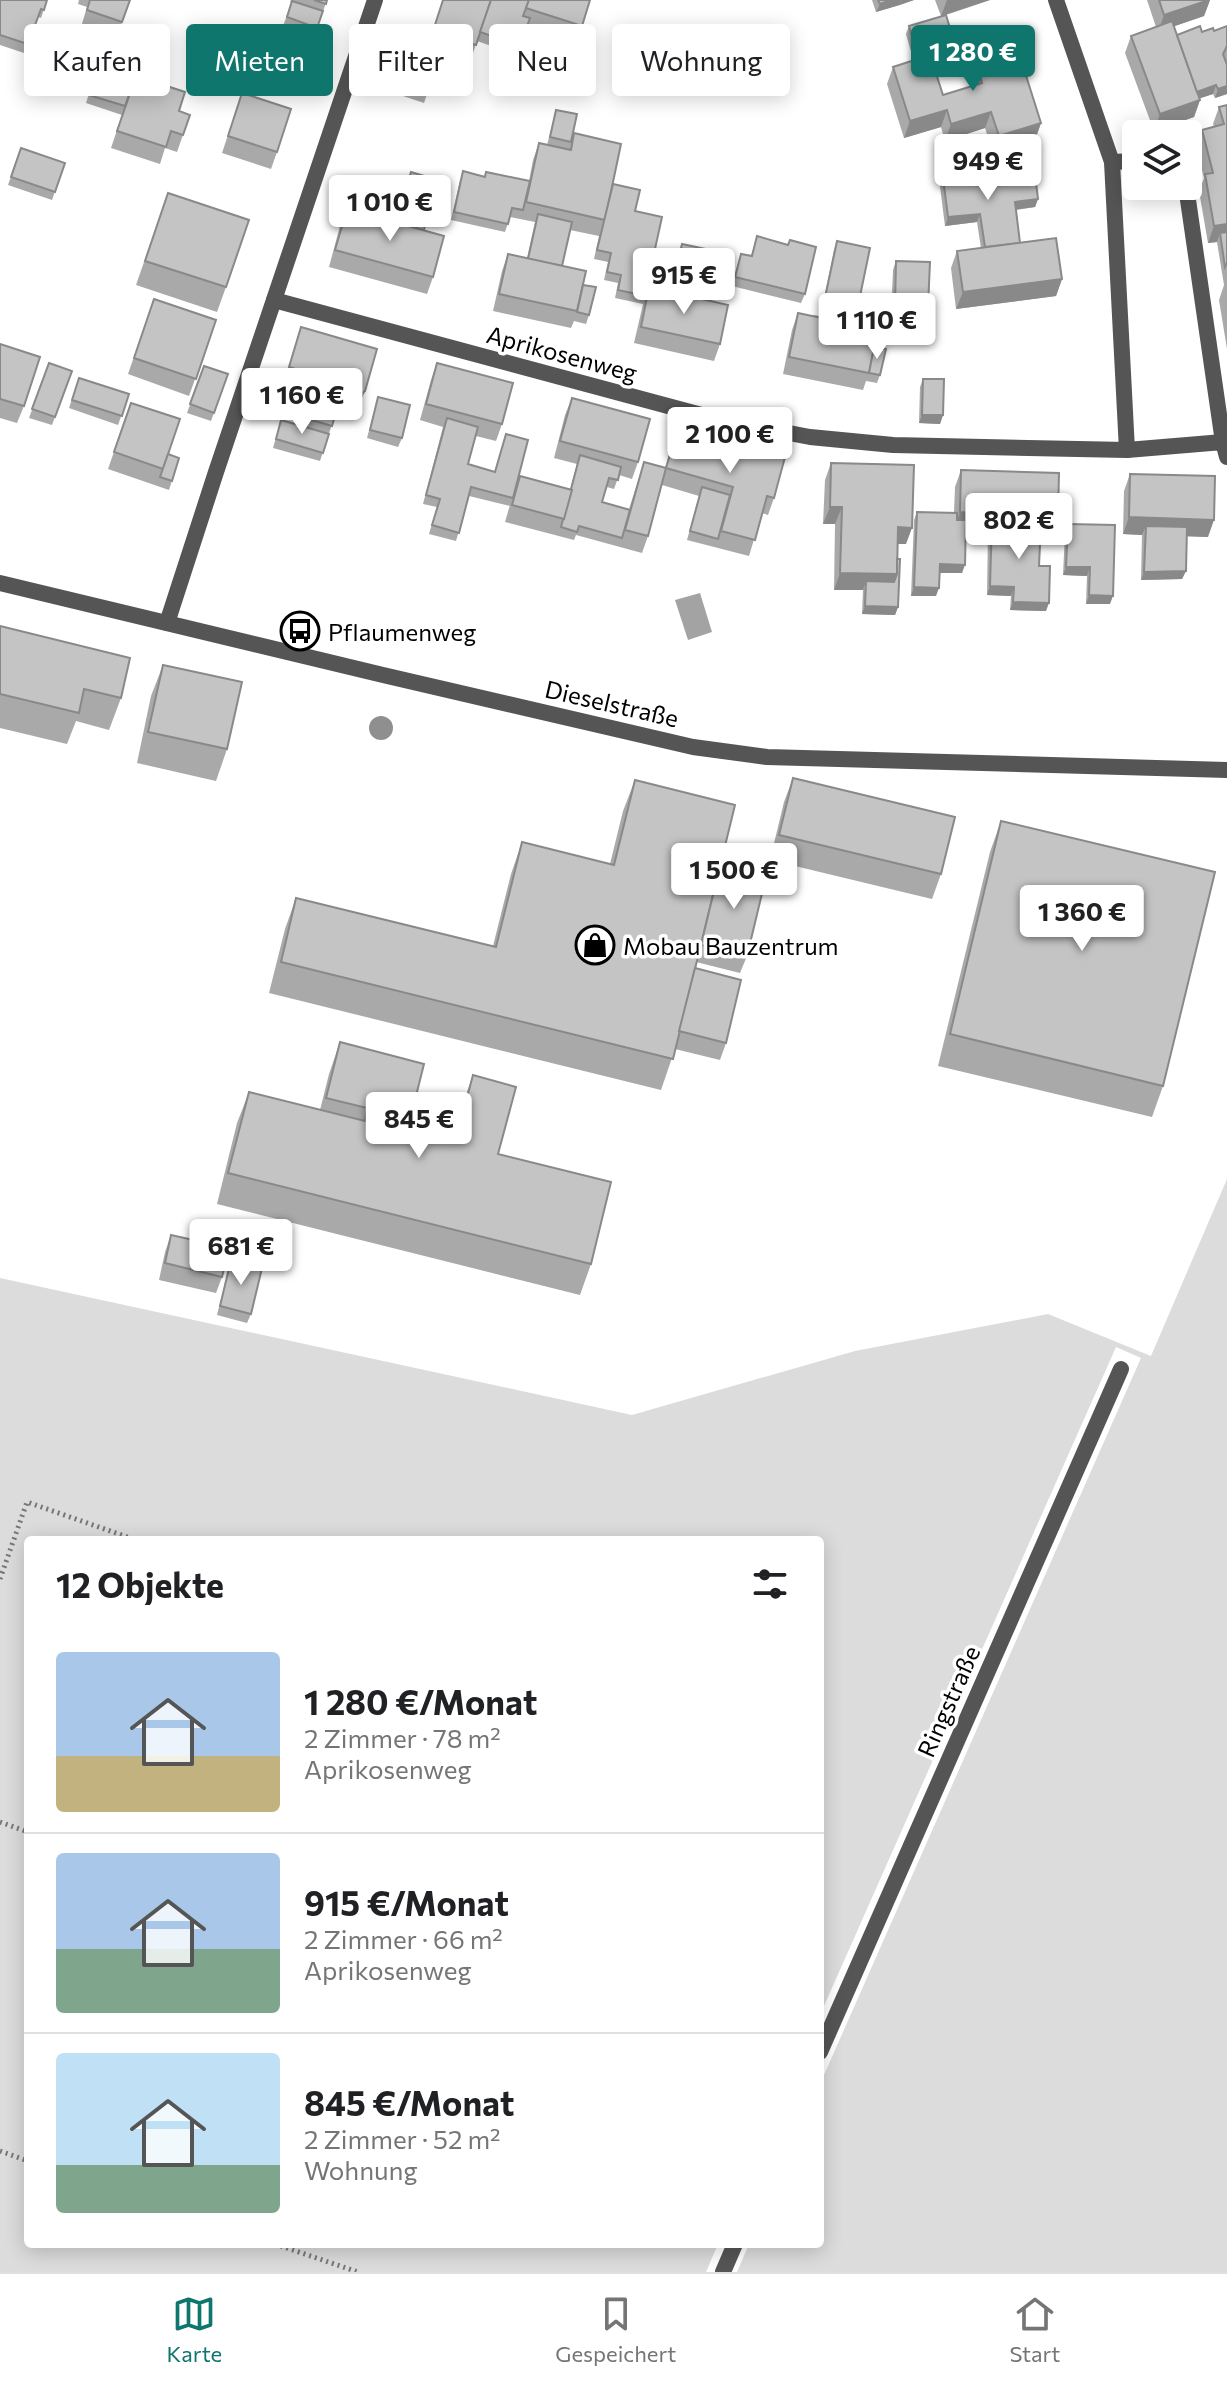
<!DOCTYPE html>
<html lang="de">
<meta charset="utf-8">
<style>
body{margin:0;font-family:Commissioner,sans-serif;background:#f6f6f6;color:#202124;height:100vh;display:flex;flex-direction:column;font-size:30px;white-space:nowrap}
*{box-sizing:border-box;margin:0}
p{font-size:26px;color:#757577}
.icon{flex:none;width:44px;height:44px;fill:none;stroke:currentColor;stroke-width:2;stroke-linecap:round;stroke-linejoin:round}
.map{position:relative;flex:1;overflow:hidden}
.details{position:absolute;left:24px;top:1536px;width:800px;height:712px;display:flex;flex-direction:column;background:#fff;border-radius:8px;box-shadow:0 4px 20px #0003}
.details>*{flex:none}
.banner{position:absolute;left:24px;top:24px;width:800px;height:72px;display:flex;gap:16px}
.controls{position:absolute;left:1122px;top:120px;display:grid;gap:16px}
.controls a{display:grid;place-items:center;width:80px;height:80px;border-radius:8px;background:#fff;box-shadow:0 4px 20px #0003;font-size:40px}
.price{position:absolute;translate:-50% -68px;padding:0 18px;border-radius:8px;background:#fff;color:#222;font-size:26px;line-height:52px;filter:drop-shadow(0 2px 4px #0008)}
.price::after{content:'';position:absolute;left:50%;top:48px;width:24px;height:18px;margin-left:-12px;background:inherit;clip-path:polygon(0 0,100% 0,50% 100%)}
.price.selected{background:#0f766e;color:#fff}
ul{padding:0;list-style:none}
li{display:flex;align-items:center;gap:24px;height:200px;padding:0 32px}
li+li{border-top:2px solid #e0e0e0}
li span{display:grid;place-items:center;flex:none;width:224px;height:160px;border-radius:8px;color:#555}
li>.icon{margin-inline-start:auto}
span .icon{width:96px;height:96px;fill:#fffc;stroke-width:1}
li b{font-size:34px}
h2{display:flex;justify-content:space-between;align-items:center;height:96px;padding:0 32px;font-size:34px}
.tag{padding:0 28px;border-radius:8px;background:#fff;box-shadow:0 4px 20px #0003;font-size:28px;line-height:72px}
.tag.selected{background:#0f766e;color:#fff}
.tabs{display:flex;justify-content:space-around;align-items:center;height:112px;border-top:2px solid #e0e0e0;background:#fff;font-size:22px;color:#757577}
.tabs a{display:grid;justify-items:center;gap:4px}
.tabs .selected{color:#0f766e}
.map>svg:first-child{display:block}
</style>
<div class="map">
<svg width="1227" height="2272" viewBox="0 0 1227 2272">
<rect width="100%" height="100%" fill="#fff"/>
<path fill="#dcdcdc" d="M1227 1179V2272H737L749 2244H820V2084L1141 1358 1116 1347 820 2015V1540H28V2244H718L706 2272H0V1278L632 1415 855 1351 1048 1314 1151 1356Z"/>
<path fill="#a3a3a3" d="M700 593 712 632 688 640 675 600Z"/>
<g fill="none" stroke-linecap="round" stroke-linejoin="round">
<g stroke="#777" stroke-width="5" stroke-dasharray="2 4" stroke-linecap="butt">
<path d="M0 1579 27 1502 136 1540"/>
<path d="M0 1822 28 1832"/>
<path d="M0 2151 28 2161"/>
<path d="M275 2244 358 2272"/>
</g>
<g stroke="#555" stroke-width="16">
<path d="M1112 162 1136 161"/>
<path d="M1186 186 1223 442"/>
<path d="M1127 450 1223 442 1227 457"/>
</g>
<g stroke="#555" stroke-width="16">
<path d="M274 300 720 420 810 437 893 445 1127 450 1112 162 1056 0"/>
<path d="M0 583 383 675 693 747 767 757 1227 770"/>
<path d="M167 623 216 472 375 0"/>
<path d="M820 2052 1121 1369"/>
<path d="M723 2272 735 2244"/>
</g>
</g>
<circle fill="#8f8f8f" cx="381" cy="728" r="12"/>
<g fill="#a9a9a9">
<path d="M0 0H47L41 18 38 17 34 28 66 38 57 64 0 45Z"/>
<path d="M79 0H130L116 39 81 27 87 7 78 4Z"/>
<path d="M291 0H327L314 37 283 26 292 2H290Z"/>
<path d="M443 0H590L576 43 527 27 517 55 477 41 470 62 427 48Z"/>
<path d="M872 0H914L876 12Z"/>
<path d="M935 0H990L946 15 949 44 912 55 906 34 909 26 941 16Z"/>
<path d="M1147 0H1210L1204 16 1174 26 1177 35 1214 31 1227 26V94L1215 98 1213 94 1200 98V100L1194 117 1154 131 1125 53 1131 36 1156 27Z"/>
<path d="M394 44 439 60 424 103 379 88Z"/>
<path d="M975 60 1041 123 1035 140 993 153 985 128 945 141 941 127 904 138 887 84 893 67 943 95 972 86 969 77Z"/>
<path d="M96 71 179 111 190 115 177 152 165 148 160 164 111 148 122 115 86 103Z"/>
<path d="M242 93 277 152 271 169 222 153Z"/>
<path d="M1227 105V349L1219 300 1224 285 1217 242 1208 243 1199 191 1204 178 1196 147 1202 130 1214 126 1213 124 1219 107Z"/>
<path d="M556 110 571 142 568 150 574 133 635 211 648 281 671 286 682 244 705 300 720 344 714 361 634 343 643 304 615 298 618 283 604 280 608 262 594 259 599 236 570 230 562 266 583 285 589 315 586 324 574 321 571 328 493 311 502 271 508 254 527 258 535 222 510 217 505 232 451 220 460 180 463 171 484 176 486 172 529 181 533 160 539 143 547 145Z"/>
<path d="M21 148 65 163 52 200 8 185Z"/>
<path d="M941 162 964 181 1038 199 1035 207 1016 210 1020 243 1062 279 1056 296 956 309 951 268 957 251 981 248 977 222 945 226 938 171Z"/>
<path d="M380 184 429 197 426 206 418 204 414 221 424 230 433 277 427 294 329 267 340 226 347 209 370 215Z"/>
<path d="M168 193 226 287 217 312 136 285Z"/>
<path d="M757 236 805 294 801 303 732 286 741 254 751 256Z"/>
<path d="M837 241 854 325 875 347 880 375 877 383 866 381 863 390 783 374 792 330 798 313 820 317 834 250Z"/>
<path d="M896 261 925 316 891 315 893 270Z"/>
<path d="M154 299 216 320 189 396 128 374Z"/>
<path d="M301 327 377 349 358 408 348 415 336 412 320 461 273 448 281 420 295 424 305 391 283 384Z"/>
<path d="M0 344 24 406 17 423 0 418Z"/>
<path d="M49 363 72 371 52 425 29 418Z"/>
<path d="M437 363 502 424 496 441 476 436 468 464 495 472 506 434 516 487 570 490 577 464 554 458 565 415 572 398 638 462 632 479 619 475 614 489 607 487 602 502 629 509 644 462 665 468 678 427 774 498 768 515 762 513 749 556 687 540 699 496 662 485 648 536 642 553 576 535 574 540 505 522 510 505V506L469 496 456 541 429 534 437 507 423 504 443 427 420 420 431 380Z"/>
<path d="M204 366 228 374 211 421 187 413Z"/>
<path d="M79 378 129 394 118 425 69 408Z"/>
<path d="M923 379 943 415 940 424 919 423 920 387Z"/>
<path d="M378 397 402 438 398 447 367 438Z"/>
<path d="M131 403 168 454 179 458 169 490 108 469Z"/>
<path d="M831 463 906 544H897L898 607 895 615 862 614 863 590H834L835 524H823L825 480Z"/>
<path d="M961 470 1052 532 1040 531 1039 566 1046 611 1010 610 1011 596 987 595 988 530 966 529 962 573H939L936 596H911L914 520 917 512 954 513 955 487Z"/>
<path d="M1130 474 1208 537 1187 536 1186 571 1182 579 1141 580 1142 535 1123 534 1124 491Z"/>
<path d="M1068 524 1110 604H1086L1087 576 1063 575 1065 532Z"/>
<path d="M0 626 121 698 109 730 76 721 67 744 0 728Z"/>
<path d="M163 665 227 749 216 781 137 763 151 696Z"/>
<path d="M793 778 941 874 932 899 770 860 784 802Z"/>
<path d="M635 780 720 866 747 956 740 973 696 962 695 968 726 1043 720 1060 675 1049 661 1090 269 993 285 929 296 898 493 946 511 874 522 842 610 864 623 811Z"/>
<path d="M1001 821 1163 1086 1152 1117 938 1066 990 852Z"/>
<path d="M340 1042 407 1132 452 1143 462 1106 473 1075 498 1154 591 1264 580 1295 217 1204 237 1123 249 1092 320 1110 329 1074Z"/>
<path d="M171 1235 222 1277 216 1293 159 1280 165 1252Z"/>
<path d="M231 1260 251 1314 247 1323 217 1315Z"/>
</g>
<g fill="#898989">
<path d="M891 0H901L900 5 876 12 880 4Z"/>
<path d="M901 0H914L900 5Z"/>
<path d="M947 0H990L941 16Z"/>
<path d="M1210 0 1204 16 1158 32 1164 15Z"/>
<path d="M952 35 949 44 912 55 915 47Z"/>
<path d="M1216 85 1213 94 1189 102 1192 94Z"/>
<path d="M1227 86V94L1215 98 1218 89Z"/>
<path d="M1200 100 1194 117 1154 131 1160 114Z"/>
<path d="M947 110 941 127 904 138 910 121Z"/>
<path d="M991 112 985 128 945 141 951 124Z"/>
<path d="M1041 123 1035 140 993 153 999 136Z"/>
<path d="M1038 199 1035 207 1012 210 1015 202Z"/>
<path d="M980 214 977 222 945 226 948 217Z"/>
<path d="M1227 224V240L1220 233 1217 242 1208 243 1214 226Z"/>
<path d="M1062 279 1056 296 956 309 963 292Z"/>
<path d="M895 306 928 307 925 316 891 315Z"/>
<path d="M365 391 358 408 348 415 354 398Z"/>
<path d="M922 415H943L940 424 919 423Z"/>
<path d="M830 507H842L835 524H823Z"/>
<path d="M960 512 1058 515 1052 532 991 530 992 521 988 530 954 529Z"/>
<path d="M1129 517 1214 520 1208 537 1145 535 1146 526 1142 535 1123 534Z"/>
<path d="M898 527 912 528 906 544H892Z"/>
<path d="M940 564 965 565 962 573H936Z"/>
<path d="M1066 567H1090L1087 576 1063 575Z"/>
<path d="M1186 571 1182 579 1141 580 1144 572Z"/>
<path d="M840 573 897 574 891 591 866 581 863 590H834Z"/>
<path d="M990 586 1014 587 1011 596 987 595Z"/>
<path d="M914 587 939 588 936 596H911Z"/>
<path d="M1089 595 1113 596 1110 604H1086Z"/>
<path d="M1013 602 1049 603 1046 611 1010 610Z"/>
<path d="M865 606 898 607 895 615 862 614Z"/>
</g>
<g fill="#c4c4c4" stroke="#898989" stroke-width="2">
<path d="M0 0H47L44 10 41 9 34 28 66 38 61 55 0 35Z"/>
<path d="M90 0H130L122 22 87 10Z"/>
<path d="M314 0H327L326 4Z"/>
<path d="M443 0H491L476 45 433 31Z"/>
<path d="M491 0H529L523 16 530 18 520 46 480 32Z"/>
<path d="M529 0H590L582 26 526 8Z"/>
<path d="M878 0H891L880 4Z"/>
<path d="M1159 0H1209L1164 15Z"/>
<path d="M292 1 323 11 317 28 287 17Z"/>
<path d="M946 15 952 35 915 47 909 26Z"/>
<path d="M1172 21 1200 100 1160 114 1131 36Z"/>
<path d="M1200 26 1202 32 1213 28 1214 31 1227 26V46L1223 54 1227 65V86L1218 89 1216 85 1197 92 1177 35Z"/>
<path d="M394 44 439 60 428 95 382 80Z"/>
<path d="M1017 47 1041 123 999 136 991 112 951 124 947 110 910 121 893 67 930 55 943 95 982 83 975 60Z"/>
<path d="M96 71 133 84 125 106 89 95Z"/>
<path d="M136 76 185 92 179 111 190 115 183 135 171 131 166 147 117 131Z"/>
<path d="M242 93 291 109 277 152 228 136Z"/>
<path d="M1227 105V224L1214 226 1205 174 1213 173 1202 130 1224 124 1219 107Z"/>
<path d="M556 110 577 114 571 142 550 137Z"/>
<path d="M574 133 621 144 605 220 526 202 539 143 571 150Z"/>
<path d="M21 148 65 163 55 192 11 177Z"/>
<path d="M962 159 964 181H994L1035 175 1038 199 1015 202 1020 243 985 247 980 214 948 217 941 162Z"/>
<path d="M463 171 485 177 486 172 530 181 523 210 512 208 508 224 454 212Z"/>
<path d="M411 172 434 179 429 197 421 195 414 221 425 225 424 230 371 216 380 184 405 191Z"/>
<path d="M613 184 640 190 635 211 662 217 648 281 672 286 682 244 715 251 705 300 649 287 646 296 618 290 621 275 607 272 611 253 597 250Z"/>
<path d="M168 193 249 220 226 287 145 261Z"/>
<path d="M347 209 444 236 433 277 335 250Z"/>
<path d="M538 214 572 222 562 266 528 259Z"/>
<path d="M1227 232V263L1225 267 1220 233Z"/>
<path d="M757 236 788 245 790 240 816 247 805 294 735 277 741 254 752 256Z"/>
<path d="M1056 238 1062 279 963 292 957 251Z"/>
<path d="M837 241 870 248 854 325 809 316 821 317Z"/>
<path d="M508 254 586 271 577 311 499 294Z"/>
<path d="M896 261 930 262 928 307 895 306Z"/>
<path d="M583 285 596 287 589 315 577 312Z"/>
<path d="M649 287 728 305 720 344 641 327Z"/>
<path d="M154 299 216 320 196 379 134 358Z"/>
<path d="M798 313 878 330 869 373 789 357Z"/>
<path d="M301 327 377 349 365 391 354 398 341 394 332 426 298 416 311 374 289 367Z"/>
<path d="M0 344 40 357 24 406 0 399Z"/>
<path d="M874 347 886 349 880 375 869 373Z"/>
<path d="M49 363 72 371 55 417 32 409Z"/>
<path d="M437 363 513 383 502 424 426 404Z"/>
<path d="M204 366 228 374 214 413 190 404Z"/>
<path d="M79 378 129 394 122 416 72 400Z"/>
<path d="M923 379H944L943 415H922Z"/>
<path d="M378 397 410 405 402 438 370 430Z"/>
<path d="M572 398 650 419 638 462 560 441Z"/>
<path d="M131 403 180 419 163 469 114 452Z"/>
<path d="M447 418 478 427 468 464 495 472 506 434 528 440 513 498 471 487 459 533 432 525 440 499 426 495Z"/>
<path d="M281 420 329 434 323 453 276 439Z"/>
<path d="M678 427 785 457 774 498 767 496 755 540 721 531 733 487 666 468Z"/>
<path d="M168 454 179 458 172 481 160 477Z"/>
<path d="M580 455 621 467 618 480 609 478 602 502 630 510 622 538 579 526 577 532 561 527Z"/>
<path d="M644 462 666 468 648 536 625 530Z"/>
<path d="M831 463 914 465 912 528 898 527 897 574 840 573 842 507H830Z"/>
<path d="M961 470 1059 473 1058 515 960 512Z"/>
<path d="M1130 474 1215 476 1214 520 1129 517Z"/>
<path d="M520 476 572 490 564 519 512 505Z"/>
<path d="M702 487 730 495 718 539 690 531Z"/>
<path d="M917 512 957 513V520H966L965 565 940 564 939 588 914 587Z"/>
<path d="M992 521 1041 523 1039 566H1050L1049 603 1013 602 1014 587 990 586Z"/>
<path d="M1068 524 1115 525 1113 596 1089 595 1090 567H1066Z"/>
<path d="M1146 526 1187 527 1186 571 1144 572Z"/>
<path d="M897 559H900L898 607 865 606 866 581 894 582 897 574Z"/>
<path d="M0 626 130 658 121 698 84 689 79 713 0 694Z"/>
<path d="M163 665 242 682 227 749 148 732Z"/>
<path d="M793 778 955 817 941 874 779 835Z"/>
<path d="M635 780 735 805 673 1059 281 962 296 898 496 947 522 842 614 865Z"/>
<path d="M1001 821 1215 872 1163 1086 950 1034Z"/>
<path d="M720 866 766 877 747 956 701 945Z"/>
<path d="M695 968 741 980 726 1043 679 1031Z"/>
<path d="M340 1042 424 1064 407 1132 455 1143 473 1075 516 1087 498 1154 611 1182 591 1264 228 1173 249 1092 365 1121 367 1108 326 1098Z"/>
<path d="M171 1235 229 1248 222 1277 165 1263Z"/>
<path d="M231 1260 262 1268 251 1314 220 1306Z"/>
</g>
<defs>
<symbol id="bus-ring" viewBox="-11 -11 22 22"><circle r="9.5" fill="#fff" stroke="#000" stroke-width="1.5"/><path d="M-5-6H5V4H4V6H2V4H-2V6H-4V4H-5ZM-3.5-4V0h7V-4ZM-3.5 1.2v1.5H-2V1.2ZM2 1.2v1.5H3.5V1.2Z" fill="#000"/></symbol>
<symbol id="shop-ring" viewBox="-11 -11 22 22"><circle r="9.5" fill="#fff" stroke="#000" stroke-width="1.5"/><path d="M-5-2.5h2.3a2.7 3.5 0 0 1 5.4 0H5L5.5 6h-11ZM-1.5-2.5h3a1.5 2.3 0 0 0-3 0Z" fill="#000"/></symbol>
</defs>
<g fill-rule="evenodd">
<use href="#bus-ring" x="278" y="609" width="44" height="44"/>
<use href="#shop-ring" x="573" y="923" width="44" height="44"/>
</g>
<g text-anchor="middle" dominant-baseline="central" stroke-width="7" stroke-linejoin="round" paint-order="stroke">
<g font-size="24" fill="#000" stroke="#fff">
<text transform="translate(562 353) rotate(15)">Aprikosenweg</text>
<text transform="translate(612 703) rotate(13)">Dieselstraße</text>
<text transform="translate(948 1701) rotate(-66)">Ringstraße</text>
</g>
<g font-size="24" fill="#000" stroke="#fff" text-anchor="start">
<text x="328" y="631">Pflaumenweg</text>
<text x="623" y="945">Mobau Bauzentrum</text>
</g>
</g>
</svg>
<div class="controls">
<a><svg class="icon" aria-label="layers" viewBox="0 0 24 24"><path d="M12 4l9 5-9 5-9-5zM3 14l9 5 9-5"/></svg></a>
</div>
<b class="price selected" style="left:973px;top:93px">1 280 €</b>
<b class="price" style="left:988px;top:202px">949 €</b>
<b class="price" style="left:390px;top:243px">1 010 €</b>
<b class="price" style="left:684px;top:316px">915 €</b>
<b class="price" style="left:877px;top:361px">1 110 €</b>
<b class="price" style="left:302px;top:436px">1 160 €</b>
<b class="price" style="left:730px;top:475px">2 100 €</b>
<b class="price" style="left:1019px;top:561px">802 €</b>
<b class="price" style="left:734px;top:911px">1 500 €</b>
<b class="price" style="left:1082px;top:953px">1 360 €</b>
<b class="price" style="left:419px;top:1160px">845 €</b>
<b class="price" style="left:241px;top:1287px">681 €</b>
<div class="banner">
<a class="tag">Kaufen</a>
<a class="tag selected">Mieten</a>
<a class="tag">Filter</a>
<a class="tag">Neu</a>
<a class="tag">Wohnung</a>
</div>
<section class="details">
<h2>12 Objekte<svg class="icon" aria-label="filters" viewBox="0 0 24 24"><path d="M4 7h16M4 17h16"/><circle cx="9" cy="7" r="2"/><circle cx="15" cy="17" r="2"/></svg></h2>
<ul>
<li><span style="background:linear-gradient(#a9c7e8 65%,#c2b280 0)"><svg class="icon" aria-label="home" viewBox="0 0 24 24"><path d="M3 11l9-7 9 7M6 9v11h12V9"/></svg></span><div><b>1 280 €/Monat</b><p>2 Zimmer · 78 m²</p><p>Aprikosenweg</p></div></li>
<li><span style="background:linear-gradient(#a9c7e8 60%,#7fa58c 0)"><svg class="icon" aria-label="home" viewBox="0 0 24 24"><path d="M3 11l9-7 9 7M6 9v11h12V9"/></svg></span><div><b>915 €/Monat</b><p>2 Zimmer · 66 m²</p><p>Aprikosenweg</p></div></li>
<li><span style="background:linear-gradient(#bfe0f5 70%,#7fa58c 0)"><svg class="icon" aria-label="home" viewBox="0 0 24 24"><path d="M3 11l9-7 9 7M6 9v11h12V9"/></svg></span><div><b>845 €/Monat</b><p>2 Zimmer · 52 m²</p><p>Wohnung</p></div></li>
</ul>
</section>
</div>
<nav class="tabs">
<a class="selected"><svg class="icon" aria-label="map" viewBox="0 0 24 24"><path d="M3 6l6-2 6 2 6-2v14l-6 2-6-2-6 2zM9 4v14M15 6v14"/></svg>Karte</a>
<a><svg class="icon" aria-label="saved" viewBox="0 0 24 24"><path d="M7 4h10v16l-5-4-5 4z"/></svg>Gespeichert</a>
<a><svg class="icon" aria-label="home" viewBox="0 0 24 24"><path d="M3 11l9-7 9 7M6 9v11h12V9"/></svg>Start</a>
</nav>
